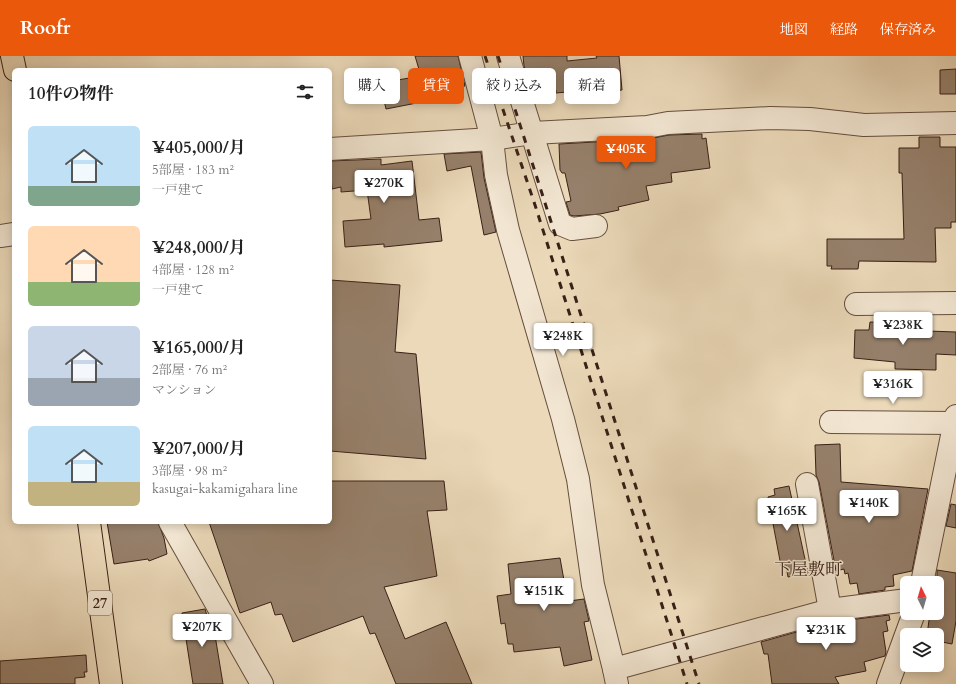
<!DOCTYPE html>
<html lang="ja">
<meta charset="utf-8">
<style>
body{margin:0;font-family:Cardo,"Noto Serif JP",serif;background:#f2f2f2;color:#222;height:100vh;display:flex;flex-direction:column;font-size:15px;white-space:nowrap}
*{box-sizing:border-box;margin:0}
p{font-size:13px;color:#767676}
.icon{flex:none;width:22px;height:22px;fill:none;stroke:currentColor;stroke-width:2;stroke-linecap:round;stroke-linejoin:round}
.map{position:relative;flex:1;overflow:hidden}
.panel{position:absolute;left:12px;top:12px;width:320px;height:456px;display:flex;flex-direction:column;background:#fff;border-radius:6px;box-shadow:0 2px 10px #0003}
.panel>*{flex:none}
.guide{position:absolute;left:344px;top:12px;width:380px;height:36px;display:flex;gap:8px}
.needle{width:26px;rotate:355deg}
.controls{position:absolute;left:900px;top:520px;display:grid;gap:8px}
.controls a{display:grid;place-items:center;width:44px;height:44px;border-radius:6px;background:#fff;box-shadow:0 2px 10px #0003;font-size:20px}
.price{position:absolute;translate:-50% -34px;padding:0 9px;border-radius:4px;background:#fff;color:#222;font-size:13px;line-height:26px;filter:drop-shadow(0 1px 2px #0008)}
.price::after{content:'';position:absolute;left:50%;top:24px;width:12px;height:9px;margin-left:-6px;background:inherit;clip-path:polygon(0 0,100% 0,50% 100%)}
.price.on{background:#ea580c;color:#fff}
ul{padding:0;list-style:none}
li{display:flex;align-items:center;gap:12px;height:100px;padding:0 16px}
li span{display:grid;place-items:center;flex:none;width:112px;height:80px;border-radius:6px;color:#555}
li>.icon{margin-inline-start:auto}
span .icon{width:48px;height:48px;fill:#fffc;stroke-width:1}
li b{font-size:17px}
h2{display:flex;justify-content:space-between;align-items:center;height:48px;padding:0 16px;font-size:17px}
.chip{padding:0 14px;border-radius:6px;background:#fff;box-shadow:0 2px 10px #0003;font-size:14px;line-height:36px}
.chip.on{background:#ea580c;color:#fff}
header{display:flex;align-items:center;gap:24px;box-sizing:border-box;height:56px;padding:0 20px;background:#ea580c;color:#fff}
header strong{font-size:19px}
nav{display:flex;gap:22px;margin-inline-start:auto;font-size:14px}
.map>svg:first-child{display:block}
</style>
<header>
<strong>Roofr</strong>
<nav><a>地図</a><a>経路</a><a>保存済み</a></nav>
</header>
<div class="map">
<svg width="956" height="628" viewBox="0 0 956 628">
<rect width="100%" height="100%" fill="#ebd9b9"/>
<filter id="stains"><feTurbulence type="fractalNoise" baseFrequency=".005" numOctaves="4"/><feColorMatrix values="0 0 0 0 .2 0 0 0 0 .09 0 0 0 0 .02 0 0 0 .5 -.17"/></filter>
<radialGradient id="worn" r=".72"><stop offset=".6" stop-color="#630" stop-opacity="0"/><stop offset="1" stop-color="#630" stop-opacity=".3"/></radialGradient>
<g fill="#96806b" stroke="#392016">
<path d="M415 0H458L465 30 420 34 422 46 386 53 380 27 421 20Z"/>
<path d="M523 0H567V5L597 2 596 0H619L622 34 588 37V34L556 37V34L532 36 524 10Z"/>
<path d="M956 13V38H940V14Z"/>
<path d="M702 78V83L706 82 710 112 671 117 672 126 646 130 649 144 618 151 619 154 600 158 574 160 570 159 566 146 571 145 565 117H562L560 114 559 88 648 83 669 79Z"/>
<path d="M919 81H940V91H956V166H951V172H935L936 206 859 205 858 213H831L832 210H827V183H904L902 117H899V92H919Z"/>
<path d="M481 96 484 122 496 176 484 179 471 110 447 115 444 98Z"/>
<path d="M381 103V109L412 105 419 164 439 162 442 185 384 191V188L345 191 343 165 371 163 367 134 341 136V131L332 133 330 105Z"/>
<path d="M330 224 400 229 395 296 416 298 426 403 330 395Z"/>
<path d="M870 266 899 267V274L956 276V299L936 298V314L895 313V306L854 302 855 274H869Z"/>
<path d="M840 388 841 426 928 433 912 515 893 519 894 530 885 531V534L859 538 857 527 850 528 848 517 845 518 844 513 836 515 819 426 816 419 815 389Z"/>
<path d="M330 425H444L447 454 427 455 437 520 384 531 405 583 446 566 472 628H396L375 577 370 578 363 560 293 586 282 558 275 559 271 546 240 557 209 466H330Z"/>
<path d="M789 430 808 517 788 521 786 509 781 510 768 441 775 439 774 433Z"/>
<path d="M951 448 956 449V472L946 470Z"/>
<path d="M107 466H158L164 482 167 498 149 505 148 503 114 508Z"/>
<path d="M560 502 567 541H569V545L584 543 589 565 584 566 592 604 564 610 560 591 514 596 513 588H508L505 567 501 568 497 540 511 538 508 508Z"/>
<path d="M937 514 956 517V565L952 588 937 585V579H927L930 557H937Z"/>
<path d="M205 553 208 563 210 562 213 567 223 628H193L182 557Z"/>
<path d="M889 559 890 564 886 565 888 575 883 576 886 596 885 600 864 606 866 615 835 621 839 628H772L768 598H764L761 586 832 566Z"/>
<path d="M86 599 87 616H84L85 621 75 622V628H0V605Z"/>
</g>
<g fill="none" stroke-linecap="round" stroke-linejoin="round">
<defs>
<g id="minor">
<path d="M470 0 492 83 496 119 508 174 563 363 578 423 593 529 614 613"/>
<path d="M508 0 560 168 572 173 596 170"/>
<path d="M330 93 492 83 532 77 647 71 668 67 770 62 810 63 864 69 956 67"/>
<path d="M0 180 14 178"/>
<path d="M856 248 956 247"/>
<path d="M831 366 955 367"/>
<path d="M807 428 830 554"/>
<path d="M170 466 262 628"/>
<path d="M922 527 956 360"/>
<path d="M617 628 614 613 830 554 907 544"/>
<path d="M888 628 914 557"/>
</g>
<g id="primary">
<path d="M12 0 15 14"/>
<path d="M89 466 111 628"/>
</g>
</defs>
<use href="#minor" stroke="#664e3f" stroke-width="24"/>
<use href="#primary" stroke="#392016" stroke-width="24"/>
<use href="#minor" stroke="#f2e6d2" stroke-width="22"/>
<use href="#primary" stroke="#ebd9b9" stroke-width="22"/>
<g stroke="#392016" stroke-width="3" stroke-dasharray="7 7" stroke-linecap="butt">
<path d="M485 0 535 149 687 628"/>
<path d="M498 0 699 628"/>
</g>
</g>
<g text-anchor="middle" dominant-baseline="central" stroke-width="3" stroke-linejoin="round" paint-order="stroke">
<rect fill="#f2e6d2" stroke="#705b4e" stroke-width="1" x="88" y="535" width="24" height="24" rx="3"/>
<g font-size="14" font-weight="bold" fill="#392016">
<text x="100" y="547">27</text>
</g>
<g font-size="17" fill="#392016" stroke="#f2e6d2">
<text x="808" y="513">下屋敷町</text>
</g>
</g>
<rect width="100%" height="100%" filter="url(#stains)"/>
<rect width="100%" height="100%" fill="url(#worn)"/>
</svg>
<div class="controls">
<a><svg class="needle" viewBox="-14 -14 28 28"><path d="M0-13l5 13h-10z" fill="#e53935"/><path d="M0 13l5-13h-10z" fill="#767676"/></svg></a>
<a><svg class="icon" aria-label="layers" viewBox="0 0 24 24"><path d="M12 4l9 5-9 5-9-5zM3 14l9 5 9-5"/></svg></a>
</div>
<b class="price on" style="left:626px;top:114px">¥405K</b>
<b class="price" style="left:384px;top:148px">¥270K</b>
<b class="price" style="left:903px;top:290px">¥238K</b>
<b class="price" style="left:563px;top:301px">¥248K</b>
<b class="price" style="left:893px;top:349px">¥316K</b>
<b class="price" style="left:869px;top:468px">¥140K</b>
<b class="price" style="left:787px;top:476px">¥165K</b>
<b class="price" style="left:544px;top:556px">¥151K</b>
<b class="price" style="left:202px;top:592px">¥207K</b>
<b class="price" style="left:826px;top:595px">¥231K</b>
<div class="guide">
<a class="chip">購入</a>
<a class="chip on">賃貸</a>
<a class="chip">絞り込み</a>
<a class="chip">新着</a>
</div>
<section class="panel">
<h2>10件の物件<svg class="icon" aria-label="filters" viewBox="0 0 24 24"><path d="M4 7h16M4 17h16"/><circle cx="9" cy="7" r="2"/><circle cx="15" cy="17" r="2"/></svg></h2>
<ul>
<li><span style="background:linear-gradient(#bfe0f5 75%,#7fa58c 0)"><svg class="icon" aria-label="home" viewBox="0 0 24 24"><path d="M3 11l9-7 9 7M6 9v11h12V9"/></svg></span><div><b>¥405,000/月</b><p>5部屋 · 183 m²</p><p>一戸建て</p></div></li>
<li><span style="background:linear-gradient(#ffd9b3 70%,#8fb573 0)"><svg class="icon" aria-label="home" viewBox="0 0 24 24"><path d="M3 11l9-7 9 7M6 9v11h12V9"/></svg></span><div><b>¥248,000/月</b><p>4部屋 · 128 m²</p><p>一戸建て</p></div></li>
<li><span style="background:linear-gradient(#c9d6e8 65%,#9aa5b1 0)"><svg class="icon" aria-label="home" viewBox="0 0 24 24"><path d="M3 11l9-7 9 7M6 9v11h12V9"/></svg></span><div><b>¥165,000/月</b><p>2部屋 · 76 m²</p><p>マンション</p></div></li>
<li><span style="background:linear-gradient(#bfe0f5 70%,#c2b280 0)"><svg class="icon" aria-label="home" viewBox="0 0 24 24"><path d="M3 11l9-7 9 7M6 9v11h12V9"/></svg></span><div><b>¥207,000/月</b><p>3部屋 · 98 m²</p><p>kasugai-kakamigahara line</p></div></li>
</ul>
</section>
</div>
